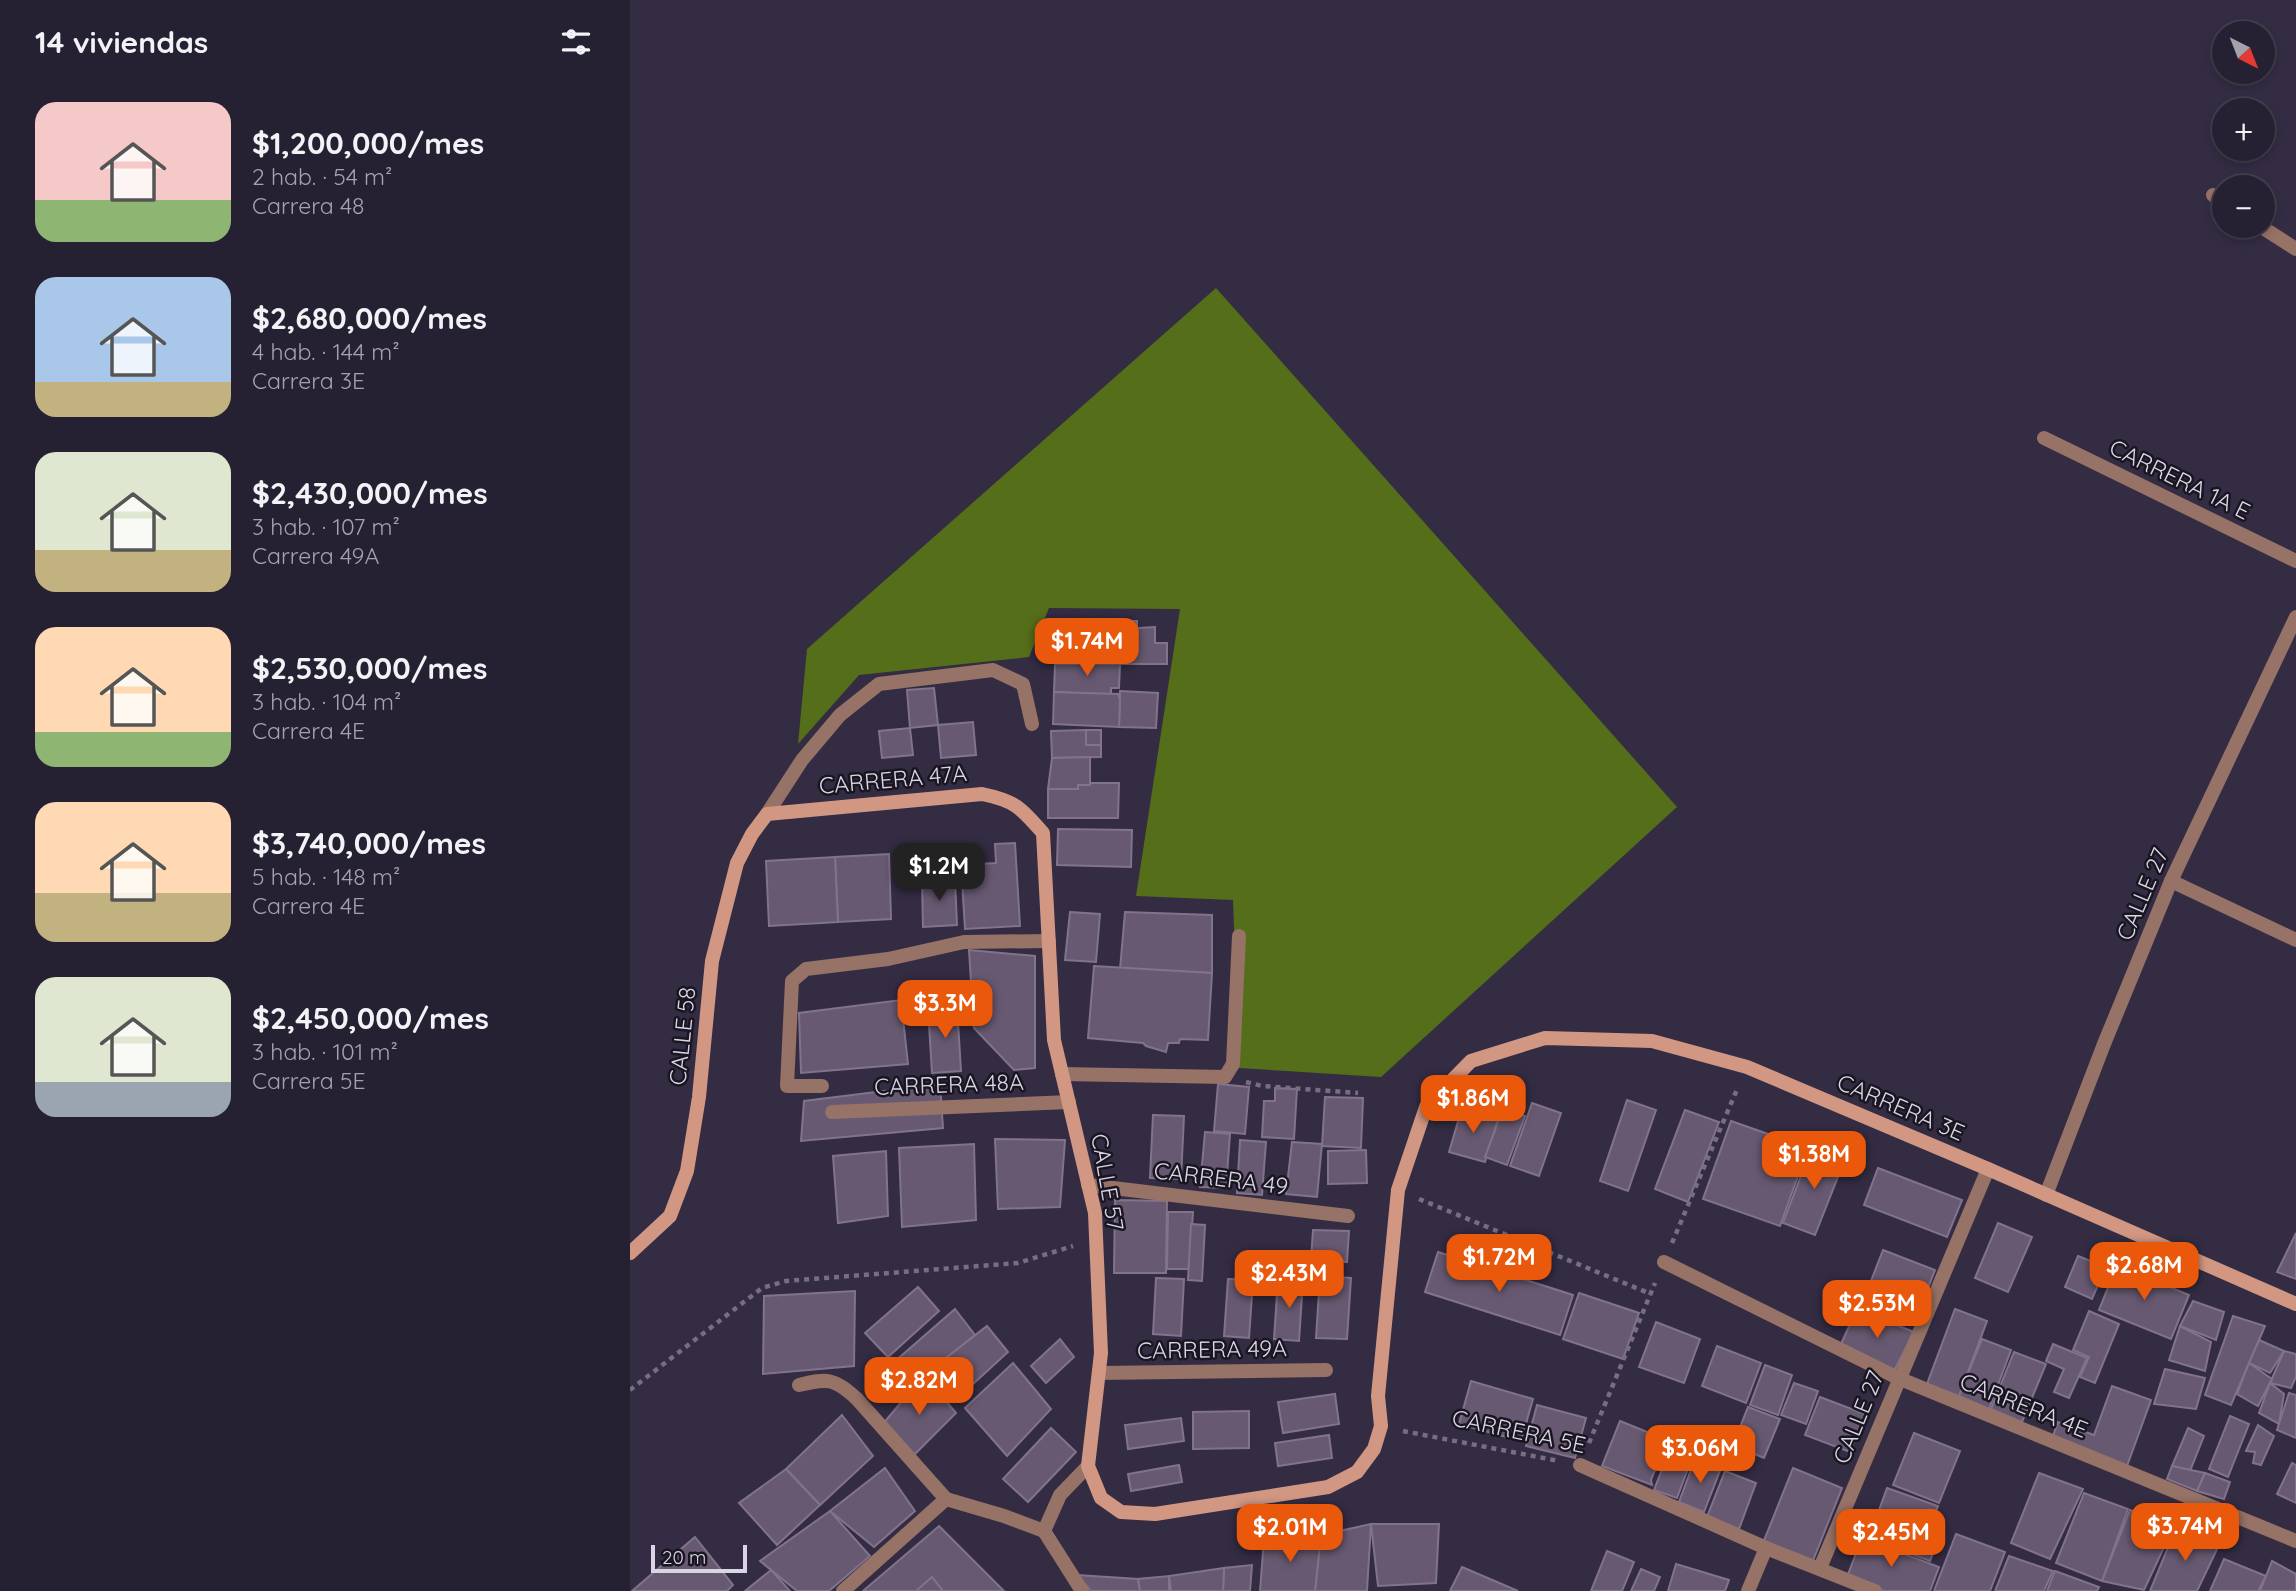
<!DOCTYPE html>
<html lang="es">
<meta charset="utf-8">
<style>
body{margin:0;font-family:Quicksand,sans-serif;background:#322e3e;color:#f1f3f6;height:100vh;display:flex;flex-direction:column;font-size:26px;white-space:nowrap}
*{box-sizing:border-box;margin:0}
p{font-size:23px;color:#a4a3ac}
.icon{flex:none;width:38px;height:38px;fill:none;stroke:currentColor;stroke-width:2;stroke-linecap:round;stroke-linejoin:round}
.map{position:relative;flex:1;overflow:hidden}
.side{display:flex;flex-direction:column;background:#262132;width:630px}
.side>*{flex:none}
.needle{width:46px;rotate:138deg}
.fabs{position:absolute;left:1582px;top:21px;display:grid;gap:14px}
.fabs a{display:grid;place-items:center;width:63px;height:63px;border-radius:50%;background:#262132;box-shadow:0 4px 10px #0003,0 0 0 2px #423e4d;font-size:35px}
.scale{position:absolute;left:21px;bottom:18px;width:96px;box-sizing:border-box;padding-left:7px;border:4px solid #dad5e4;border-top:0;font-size:19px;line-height:24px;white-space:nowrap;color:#dad5e4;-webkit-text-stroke:5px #1a1621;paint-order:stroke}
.price{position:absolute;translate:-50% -60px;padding:0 16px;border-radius:14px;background:#ea580c;color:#fff;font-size:23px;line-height:46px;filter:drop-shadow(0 2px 4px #0008)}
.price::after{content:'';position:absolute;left:50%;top:42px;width:21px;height:16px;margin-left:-10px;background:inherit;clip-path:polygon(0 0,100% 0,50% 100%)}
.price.selected{background:#222;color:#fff}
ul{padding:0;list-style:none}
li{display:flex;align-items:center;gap:21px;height:175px;padding:0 35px}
li span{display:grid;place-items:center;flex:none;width:196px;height:140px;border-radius:21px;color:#555}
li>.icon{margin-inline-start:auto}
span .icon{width:84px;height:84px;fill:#fffc;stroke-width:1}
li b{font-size:30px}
h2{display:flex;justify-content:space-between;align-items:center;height:84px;padding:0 35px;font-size:30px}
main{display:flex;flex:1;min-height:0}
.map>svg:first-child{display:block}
</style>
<main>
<section class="side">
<h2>14 viviendas<svg class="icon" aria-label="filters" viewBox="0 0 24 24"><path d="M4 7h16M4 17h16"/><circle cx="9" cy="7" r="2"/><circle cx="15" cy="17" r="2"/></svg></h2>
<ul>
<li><span style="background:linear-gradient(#f6c9c9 70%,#8fb573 0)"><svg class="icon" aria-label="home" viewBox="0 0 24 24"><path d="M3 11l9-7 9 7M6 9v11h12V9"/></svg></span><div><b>$1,200,000/mes</b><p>2 hab. · 54 m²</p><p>Carrera 48</p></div></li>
<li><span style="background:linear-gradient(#a9c7e8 75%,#c2b280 0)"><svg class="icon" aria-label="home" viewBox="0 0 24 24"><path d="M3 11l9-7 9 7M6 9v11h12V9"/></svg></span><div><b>$2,680,000/mes</b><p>4 hab. · 144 m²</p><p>Carrera 3E</p></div></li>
<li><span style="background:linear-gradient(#dfe7d0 70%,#c2b280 0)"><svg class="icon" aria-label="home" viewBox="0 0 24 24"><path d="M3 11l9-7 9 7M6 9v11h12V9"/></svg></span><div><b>$2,430,000/mes</b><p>3 hab. · 107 m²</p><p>Carrera 49A</p></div></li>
<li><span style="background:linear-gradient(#ffd9b3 75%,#8fb573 0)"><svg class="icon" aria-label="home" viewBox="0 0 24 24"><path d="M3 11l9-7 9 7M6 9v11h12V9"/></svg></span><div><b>$2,530,000/mes</b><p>3 hab. · 104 m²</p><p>Carrera 4E</p></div></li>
<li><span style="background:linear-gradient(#ffd9b3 65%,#c2b280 0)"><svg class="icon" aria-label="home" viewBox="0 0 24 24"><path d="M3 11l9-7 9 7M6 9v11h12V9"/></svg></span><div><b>$3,740,000/mes</b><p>5 hab. · 148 m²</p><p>Carrera 4E</p></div></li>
<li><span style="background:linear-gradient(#dfe7d0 75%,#9aa5b1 0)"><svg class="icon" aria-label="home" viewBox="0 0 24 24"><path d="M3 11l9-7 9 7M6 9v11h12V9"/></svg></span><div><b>$2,450,000/mes</b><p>3 hab. · 101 m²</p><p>Carrera 5E</p></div></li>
</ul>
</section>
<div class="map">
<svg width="1666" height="1591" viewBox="0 0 1666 1591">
<rect width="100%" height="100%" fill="#332c43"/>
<path fill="#556e1a" d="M586 288 1047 807 751 1077 609 1068 603 900 506 896 550 609 419 608 399 657 229 675 168 744 177 649Z"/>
<g fill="#675971" stroke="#82738c" stroke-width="2">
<path d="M425 621H507V628L525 627V643H537V664H425Z"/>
<path d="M425 664H490L489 688H481V695L424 692Z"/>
<path d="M304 688 308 725 280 728 277 690Z"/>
<path d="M490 691 528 693 526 728 489 727Z"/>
<path d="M424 692 488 694 490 700 489 727 423 724Z"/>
<path d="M343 722 346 755 311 758 308 725Z"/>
<path d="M280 728 283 755 252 758 249 731Z"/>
<path d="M456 730V745H471V757L422 758 421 731Z"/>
<rect x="456" y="730" width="15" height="15"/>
<path d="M460 757V785H448V789H418L422 758Z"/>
<path d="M460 783H489L488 818H418V789H448V785H460Z"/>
<path d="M428 829 502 830 501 867 427 865Z"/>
<path d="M385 843 390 926 335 929 331 865 366 863 365 844Z"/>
<path d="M329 845 331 865 276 868 275 849Z"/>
<path d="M259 854 261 919 208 922 205 857Z"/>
<path d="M205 857 208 922 139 926 136 861Z"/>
<path d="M325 880 327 925 293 927 292 881Z"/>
<path d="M440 912 470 914 466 962 435 960Z"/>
<path d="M495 912 582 915V973L490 969Z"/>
<path d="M339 950 405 956V1068L384 1070 344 1028Z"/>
<path d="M464 966 582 973 578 1040 550 1039 549 1043H538L536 1052 516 1046 513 1043 458 1038Z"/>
<path d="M271 1000 278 1064 171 1073 169 1013Z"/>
<path d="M327 1006 331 1071 302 1073 298 1008Z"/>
<path d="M310 1084 313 1128 171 1141 174 1101Z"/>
<path d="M588 1084 619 1087 615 1134 584 1131Z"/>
<path d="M645 1088 667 1089 664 1139 632 1137 634 1101H645Z"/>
<path d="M695 1097 733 1098 731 1148 692 1146Z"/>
<path d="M997 1100 1026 1110 998 1191 970 1181Z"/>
<path d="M902 1103 931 1113 909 1176 880 1166Z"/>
<path d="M832 1108 868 1119 855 1162 819 1152Z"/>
<path d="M873 1109 895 1116 877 1165 855 1157Z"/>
<path d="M1055 1110 1089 1122 1058 1202 1025 1189Z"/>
<path d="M523 1115 554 1116 551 1179 520 1178Z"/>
<path d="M1101 1121 1178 1148 1150 1226 1073 1199Z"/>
<path d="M575 1132 600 1134 596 1188 570 1187Z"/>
<path d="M365 1139 435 1140 430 1207 368 1209Z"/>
<path d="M610 1140 636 1142 632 1195 607 1193Z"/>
<path d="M662 1142 692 1144 687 1197 656 1194Z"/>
<path d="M344 1144 346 1220 272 1227 269 1148Z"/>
<path d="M1182 1147 1215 1159 1185 1235 1153 1223Z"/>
<path d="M736 1150 737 1183 698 1184V1151Z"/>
<path d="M256 1151 258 1216 208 1223 203 1156Z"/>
<path d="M1248 1168 1332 1200 1317 1237 1234 1205Z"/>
<path d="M485 1200 537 1201 536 1273H484Z"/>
<path d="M538 1212H563L559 1269H537Z"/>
<path d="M1368 1223 1402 1237 1378 1292 1345 1278Z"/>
<path d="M561 1224 575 1225 572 1281 558 1280Z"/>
<path d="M683 1230 719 1231 717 1262 681 1260Z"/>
<path d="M1666 1233V1279L1647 1272Z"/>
<path d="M1253 1250 1305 1270 1284 1324 1232 1304Z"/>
<path d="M808 1252 943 1295 930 1335 795 1292Z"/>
<path d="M1448 1256 1476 1267 1462 1299 1435 1287Z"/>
<path d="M1487 1265 1559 1295 1541 1339 1469 1310Z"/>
<path d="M690 1276 721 1278 717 1339 686 1338Z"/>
<path d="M526 1278 554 1279 551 1336 523 1334Z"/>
<path d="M598 1279 623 1280 619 1338 594 1336Z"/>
<path d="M648 1279 673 1280 669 1341 644 1339Z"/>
<path d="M288 1287 309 1311 258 1357 235 1333Z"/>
<path d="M225 1291 224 1366 133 1374 134 1296Z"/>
<path d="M949 1293 1009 1313 993 1359 933 1339Z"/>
<path d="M1563 1301 1594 1312 1586 1340 1550 1326Z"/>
<path d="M325 1309 345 1335 286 1385 264 1362Z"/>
<path d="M1227 1309 1284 1332 1264 1371 1210 1346Z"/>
<path d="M1325 1309 1357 1321 1329 1396 1297 1384Z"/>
<path d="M1459 1311 1489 1324 1465 1383 1450 1377 1459 1357 1443 1350Z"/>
<path d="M1603 1316 1635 1326 1601 1405 1575 1395Z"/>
<path d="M1026 1322 1070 1339 1054 1383 1009 1367Z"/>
<path d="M357 1326 378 1352 330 1396 294 1375Z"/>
<path d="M1550 1326 1581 1342 1575 1371 1539 1360Z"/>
<path d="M430 1339 444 1357 416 1383 401 1366Z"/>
<path d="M1352 1339 1381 1350 1359 1409 1329 1396Z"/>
<path d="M1629 1340 1654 1351 1640 1373 1619 1363Z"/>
<path d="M1423 1344 1457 1358 1439 1398 1424 1392 1434 1369 1416 1361Z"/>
<path d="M1087 1346 1131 1363 1116 1403 1072 1386Z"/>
<path d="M1654 1351 1666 1354V1377L1661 1388 1640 1383Z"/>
<path d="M1384 1352 1416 1364 1392 1422 1361 1409Z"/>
<path d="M383 1363 421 1409 377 1456 335 1408Z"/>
<path d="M1619 1363 1642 1379 1628 1406 1607 1394Z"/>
<path d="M1135 1365 1162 1375 1148 1415 1120 1405Z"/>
<path d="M1535 1369 1575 1378 1566 1409 1524 1404Z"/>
<path d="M294 1375 326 1413 282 1457 252 1425Z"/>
<path d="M841 1381 903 1399 891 1441 829 1424Z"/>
<path d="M1164 1383 1188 1391 1176 1424 1151 1415Z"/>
<path d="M1640 1383 1654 1394 1649 1424 1629 1413Z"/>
<path d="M1482 1386 1521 1400 1497 1466 1422 1439 1428 1422 1464 1435Z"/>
<path d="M1659 1393 1666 1395V1438L1647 1430Z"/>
<path d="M705 1394 709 1424 653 1433 648 1402Z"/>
<path d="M1190 1397 1235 1414 1220 1452 1175 1435Z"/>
<path d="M907 1405 956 1418 945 1458 896 1446Z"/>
<path d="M1118 1407 1150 1419 1134 1458 1103 1445Z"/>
<path d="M619 1411V1448L563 1449V1412Z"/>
<path d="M212 1415 243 1456 190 1505 156 1469Z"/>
<path d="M1600 1416 1619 1424 1598 1477 1579 1469Z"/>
<path d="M551 1418 554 1441 498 1449 495 1425Z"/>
<path d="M990 1421 1037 1440 1021 1480 1022 1485 972 1466Z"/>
<path d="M1628 1425 1644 1436 1631 1465 1623 1463 1625 1452 1616 1451Z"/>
<path d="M421 1428 446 1452 398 1502 373 1479Z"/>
<path d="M1558 1428 1574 1436 1560 1471 1542 1466Z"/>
<path d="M1284 1433 1330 1451 1309 1503 1263 1485Z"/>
<path d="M699 1435 702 1458 648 1466 645 1443Z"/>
<path d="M1041 1447 1063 1455 1047 1498 1024 1490Z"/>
<path d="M1065 1459 1091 1468 1074 1512 1049 1502Z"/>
<path d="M1662 1463 1666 1465V1503L1647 1494Z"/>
<path d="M549 1465 552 1482 501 1491 498 1474Z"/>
<path d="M1542 1466 1575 1473 1567 1491 1537 1479Z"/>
<path d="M255 1468 285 1511 244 1547 200 1511Z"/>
<path d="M1163 1468 1212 1488 1182 1563 1133 1543Z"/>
<path d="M156 1469 190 1505 147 1545 109 1503Z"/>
<path d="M1095 1471 1126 1483 1109 1529 1077 1517Z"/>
<path d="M1409 1473 1453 1489 1420 1559 1381 1543Z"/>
<path d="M1575 1473 1600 1482 1594 1499 1567 1491Z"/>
<path d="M1257 1488 1308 1506 1297 1533 1309 1537 1300 1561 1239 1538Z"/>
<path d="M1454 1493 1498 1509 1472 1581 1426 1563Z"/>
<path d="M1500 1510 1544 1526 1514 1590 1472 1581Z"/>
<path d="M200 1511 240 1556 199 1591H167L130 1561Z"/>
<path d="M741 1524H809L806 1583 748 1586Z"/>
<path d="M741 1524 737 1591H685L691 1535Z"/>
<path d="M309 1526 374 1591H233Z"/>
<path d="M1546 1528 1590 1543 1567 1591H1520Z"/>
<path d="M1326 1534 1375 1552 1360 1591H1304Z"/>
<path d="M691 1535 685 1591H630L634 1539Z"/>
<path d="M65 1537 103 1585 97 1591H2Z"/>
<path d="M1232 1538 1309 1567 1300 1591H1254L1217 1577Z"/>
<path d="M977 1551 1004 1562 992 1591H961Z"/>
<path d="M1379 1556 1423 1571 1414 1591H1365Z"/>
<path d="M1594 1559 1636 1576 1628 1591H1580Z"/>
<path d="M1642 1561 1666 1574V1591H1630Z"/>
<path d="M1046 1564 1099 1580 1095 1591H1038Z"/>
<path d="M622 1565 620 1591H593L594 1568Z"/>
<path d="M832 1567 888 1591H820Z"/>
<path d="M594 1568 593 1591H541L539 1576Z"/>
<path d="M1011 1569 1030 1577 1024 1591H1001Z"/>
<path d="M141 1570 160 1591H115Z"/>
<path d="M1425 1571 1469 1587 1467 1591H1417Z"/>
<path d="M447 1575 508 1579 510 1591H461Z"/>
<path d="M539 1576V1591H510L508 1579Z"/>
<path d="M302 1577 313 1591H286Z"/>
</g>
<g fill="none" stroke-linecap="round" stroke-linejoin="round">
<g stroke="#766f83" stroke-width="4.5" stroke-dasharray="5 5" stroke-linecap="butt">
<path d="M616 1082 632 1086 728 1093"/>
<path d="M789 1199 1021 1294"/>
<path d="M1042 1243 1108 1087"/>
<path d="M0 1390 132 1288 156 1281 388 1263 443 1246"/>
<path d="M773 1431 929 1461"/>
<path d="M959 1443 1025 1283"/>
</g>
<path stroke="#977266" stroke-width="14" d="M137 814 172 760 210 715 249 684 363 670 393 684 402 724"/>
<g stroke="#977266" stroke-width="14">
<path d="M1583 195 1594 202"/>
<path d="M1630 226 1666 249"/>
<path d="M1414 438 1666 561"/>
<path d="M1541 881 1666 940"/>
<path d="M432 1074 595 1077 603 1064 609 936"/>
<path d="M192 1086H157L162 981 176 969 258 959 334 942 419 941"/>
<path d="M202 1112 439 1102"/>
<path d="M458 1185 718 1216"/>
<path d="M1416 1195 1474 1044 1541 881 1666 617"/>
<path d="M1034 1262 1268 1378 1666 1541"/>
<path d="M469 1373 696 1370"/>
<path d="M169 1385C198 1378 204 1378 227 1399L316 1499"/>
<path d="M950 1465 1136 1548 1245 1591"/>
<path d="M316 1499 374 1516 414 1531"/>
<path d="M1190 1568 1358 1169"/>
<path d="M213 1591 316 1499"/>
<path d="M452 1591 414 1531 430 1495 458 1466"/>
<path d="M1118 1591 1136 1548"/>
</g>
<path stroke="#d19783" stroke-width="14" d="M0 1253 40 1216 57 1171 69 1097 82 961 107 863 122 834 137 814 352 794C386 801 391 808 413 833L424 1040 465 1213 471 1353 458 1466 471 1498 491 1512 525 1514 698 1487 727 1472 744 1449 751 1426 748 1396 768 1190 796 1107 841 1061 915 1038 1022 1041 1117 1067 1358 1169 1666 1304"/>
</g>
<g text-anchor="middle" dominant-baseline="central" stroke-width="5" stroke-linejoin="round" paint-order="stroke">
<g font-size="23" fill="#dad5e4" stroke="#1a1621">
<text transform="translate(1550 479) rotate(26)">CARRERA 1A E</text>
<text transform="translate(263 779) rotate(-5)">CARRERA 47A</text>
<text transform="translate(1512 894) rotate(-67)">CALLE 27</text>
<text transform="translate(52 1036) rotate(-84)">CALLE 58</text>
<text transform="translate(319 1084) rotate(-2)">CARRERA 48A</text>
<text transform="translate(1271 1107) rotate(23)">CARRERA 3E</text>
<text transform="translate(591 1178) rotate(7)">CARRERA 49</text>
<text transform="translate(478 1182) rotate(80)">CALLE 57</text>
<text transform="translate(582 1349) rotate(-1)">CARRERA 49A</text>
<text transform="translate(1394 1405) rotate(22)">CARRERA 4E</text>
<text transform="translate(1228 1417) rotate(-68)">CALLE 27</text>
<text transform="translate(889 1431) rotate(12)">CARRERA 5E</text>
</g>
</g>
</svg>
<div class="fabs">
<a><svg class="needle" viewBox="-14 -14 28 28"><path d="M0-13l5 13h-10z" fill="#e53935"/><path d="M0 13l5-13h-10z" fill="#a4a3ac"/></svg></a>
<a>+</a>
<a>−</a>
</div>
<div class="scale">20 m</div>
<b class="price" style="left:457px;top:678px">$1.74M</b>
<b class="price selected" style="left:309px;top:903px">$1.2M</b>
<b class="price" style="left:315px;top:1040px">$3.3M</b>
<b class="price" style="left:843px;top:1135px">$1.86M</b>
<b class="price" style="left:1184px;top:1191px">$1.38M</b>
<b class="price" style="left:869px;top:1294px">$1.72M</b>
<b class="price" style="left:1514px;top:1302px">$2.68M</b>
<b class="price" style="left:659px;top:1310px">$2.43M</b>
<b class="price" style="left:1247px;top:1340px">$2.53M</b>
<b class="price" style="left:289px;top:1417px">$2.82M</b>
<b class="price" style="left:1070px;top:1485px">$3.06M</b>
<b class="price" style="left:1555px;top:1563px">$3.74M</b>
<b class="price" style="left:660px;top:1564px">$2.01M</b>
<b class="price" style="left:1261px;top:1569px">$2.45M</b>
</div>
</main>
